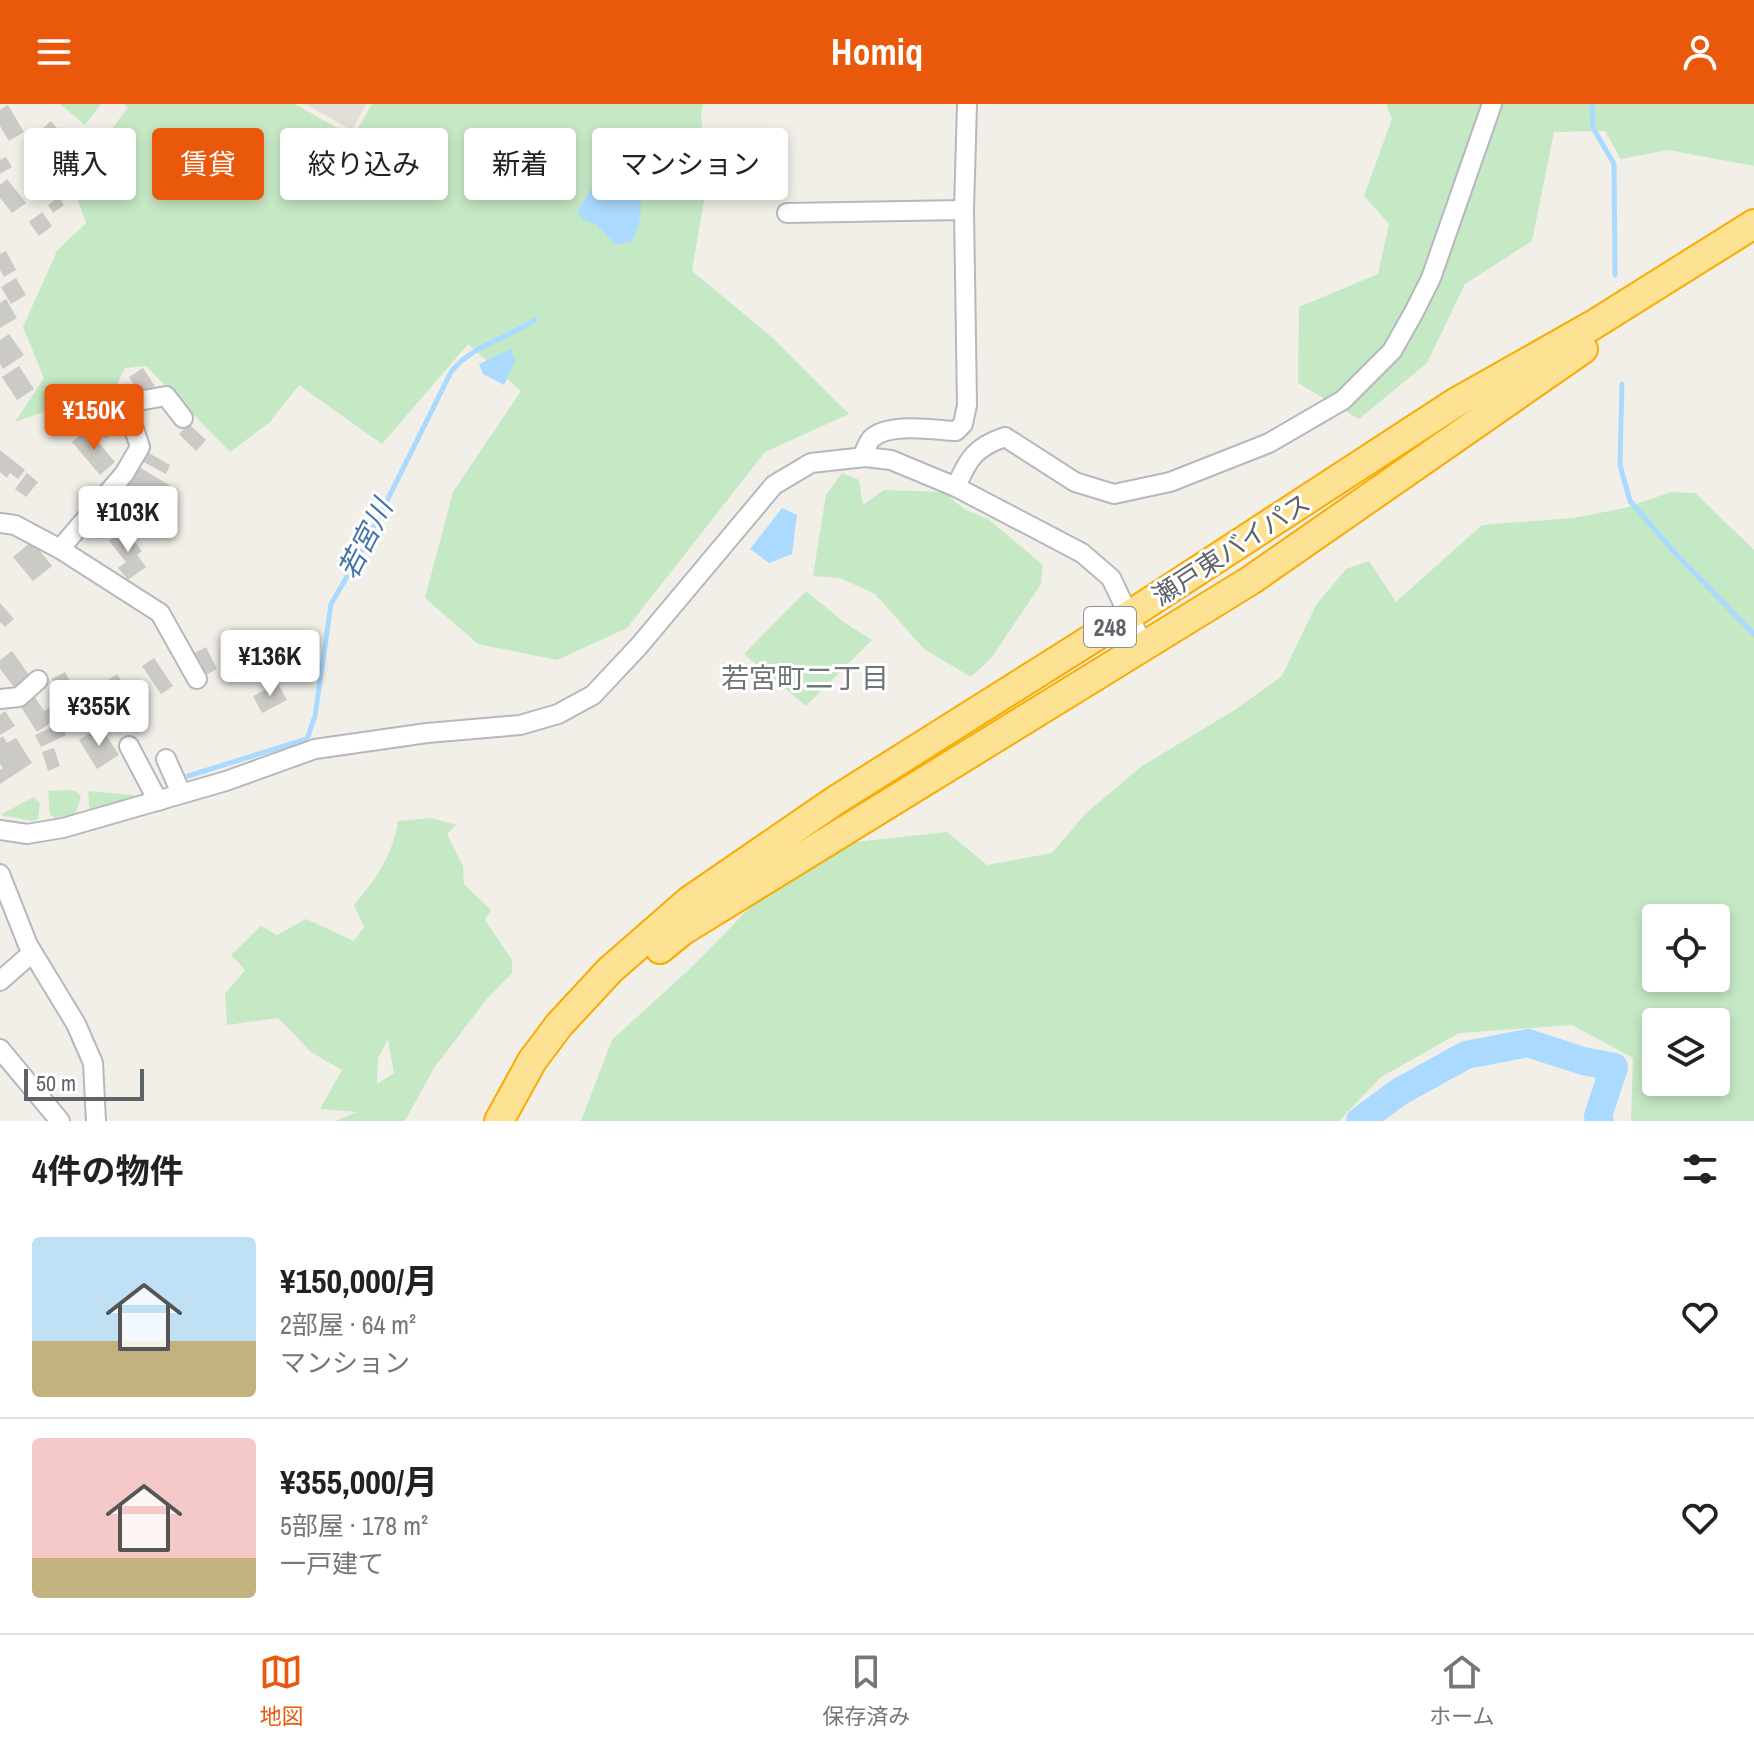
<!DOCTYPE html>
<html lang="ja">
<meta charset="utf-8">
<style>
body{margin:0;font-family:"Archivo Narrow","Noto Sans JP",sans-serif;background:#f2f2f2;color:#222;height:100vh;display:flex;flex-direction:column;font-size:30px;white-space:nowrap}
*{box-sizing:border-box;margin:0}
p{font-size:26px;color:#767676}
.icon{flex:none;width:44px;height:44px;fill:none;stroke:currentColor;stroke-width:2;stroke-linecap:round;stroke-linejoin:round}
.map{position:relative;height:1017px;overflow:hidden}
.side{display:flex;flex-direction:column;background:#fff;flex:1}
.side>*{flex:none}
.banner{position:absolute;left:24px;top:24px;width:800px;height:72px;display:flex;gap:16px}
.tools{position:absolute;left:1642px;top:800px;display:grid;gap:16px}
.tools a{display:grid;place-items:center;width:88px;height:88px;border-radius:8px;background:#fff;box-shadow:0 4px 12px #0003;font-size:40px}
.scale{position:absolute;left:24px;bottom:20px;width:120px;box-sizing:border-box;padding-left:8px;border:4px solid #5f6368;border-top:0;font-size:22px;line-height:28px;white-space:nowrap;color:#5f6368;-webkit-text-stroke:6px #fff;paint-order:stroke}
.price{position:absolute;translate:-50% -68px;padding:0 18px;border-radius:8px;background:#fff;color:#222;font-size:26px;line-height:52px;filter:drop-shadow(0 2px 4px #0008)}
.price::after{content:'';position:absolute;left:50%;top:48px;width:24px;height:18px;margin-left:-12px;background:inherit;clip-path:polygon(0 0,100% 0,50% 100%)}
.price.on{background:#ea580c;color:#fff}
ul{padding:0;list-style:none}
li{display:flex;align-items:center;gap:24px;height:200px;padding:0 32px}
li+li{border-top:2px solid #e0e0e0}
li span{display:grid;place-items:center;flex:none;width:224px;height:160px;border-radius:8px;color:#555}
li>.icon{margin-inline-start:auto}
span .icon{width:96px;height:96px;fill:#fffc;stroke-width:1}
li b{font-size:34px}
h2{display:flex;justify-content:space-between;align-items:center;height:96px;padding:0 32px;font-size:34px}
.tag{padding:0 28px;border-radius:8px;background:#fff;box-shadow:0 4px 12px #0003;font-size:28px;line-height:72px}
.tag.on{background:#ea580c;color:#fff}
header{display:flex;justify-content:space-between;align-items:center;height:104px;padding:0 32px;background:#ea580c;color:#fff;font-size:36px;font-weight:800}
.menu{display:flex;justify-content:space-around;align-items:center;height:112px;border-top:2px solid #e0e0e0;background:#fff;font-size:22px;color:#767676}
.menu a{display:grid;justify-items:center;gap:4px}
.menu .on{color:#ea580c}
.map>svg:first-child{display:block}
</style>
<header><svg class="icon" aria-label="menu" viewBox="0 0 24 24"><path d="M4 6h16M4 12h16M4 18h16"/></svg>Homiq<svg class="icon" aria-label="person" viewBox="0 0 24 24"><circle cx="12" cy="8" r="4"/><path d="M4 21q1-7 8-7t8 7"/></svg></header>
<div class="map">
<svg width="1754" height="1017" viewBox="0 0 1754 1017">
<rect width="100%" height="100%" fill="#f1efe8"/>
<path fill="#e1ded6" d="M305 0H366L352 26Z"/>
<g fill="#c5e8c5" fill-rule="evenodd">
<path d="M60 0H101L85 21Z"/>
<path d="M124 0H295L353 33 372 0H703L701 13 708 73 692 167 775 236 849 310 765 348 627 524 557 556 478 540 425 494 453 388 521 287 468 240 382 340 299 281 270 318 230 348 146 262 125 264 116 283 15 318 44 274 23 223 57 147 86 119 72 80 128 3Z"/>
<path d="M1386 0H1754V62L1668 46 1621 55 1605 27 1554 28 1532 137 1465 180 1427 259 1359 315 1298 279 1299 203 1378 170 1389 120 1364 92 1392 15Z"/>
<path d="M842 369 859 376 863 401 884 386 944 388 964 405 988 415 1043 461 1041 480 992 553 971 573 924 545 875 490 840 474 813 472 826 391Z"/>
<path d="M1671 388 1695 389 1754 446V1017H1631L1633 954 1572 921 1459 929 1381 973 1339 1017H581L612 936 695 860 763 790 828 741 947 728 987 761 1052 749 1086 709 1142 662 1233 607 1282 572 1316 501 1346 465 1369 457 1396 498 1482 421 1573 414 1625 404ZM1656 814H1716V874H1656ZM1656 918H1716V978H1656Z"/>
<path d="M806 487 845 519 872 536 806 602 744 550Z"/>
<path d="M70 686 77 688 81 693 75 710 56 714 50 711 48 687Z"/>
<path d="M88 687 133 691 136 694 90 708Z"/>
<path d="M34 693 40 699 38 715 32 717 0 711Z"/>
<path d="M431 714 456 721 447 730 463 762 464 780 491 806 485 816 512 856V869L486 896 434 964 405 1017H335L357 1008 320 1005 342 966 311 948 278 914 227 921 225 890 245 866 231 851 261 822 277 831 306 815 354 837 364 823 354 801C376 775 393 751 398 717ZM388 935 394 969 377 980 378 954Z"/>
</g>
<g fill="#aadaff">
<path d="M615 54C645 67 647 115 631 138L616 141 596 120 583 116 577 108 609 57Z"/>
<path d="M511 245 515 257 504 281 483 270 479 260Z"/>
<path d="M782 404 797 411 792 450 769 459 750 445Z"/>
</g>
<g fill="none" stroke-linecap="round" stroke-linejoin="round">
<g stroke="#aadaff" stroke-width="5">
<path d="M1592 0 1593 24 1614 60 1615 171"/>
<path d="M1622 280 1620 361 1630 397 1675 449 1754 530"/>
<path d="M188 672 307 635 315 612 331 500 362 447 451 268C471 242 507 234 535 216"/>
</g>
<path stroke="#aadaff" stroke-width="28" d="M1360 1017 1399 988 1466 951 1528 939 1583 957 1614 963 1598 1012 1600 1017"/>
</g>
<g fill="#cccac5">
<path d="M8 1 24 28 9 37 0 22V6Z"/>
<path d="M51 17 64 32 53 42 58 48 44 60 26 39Z"/>
<path d="M67 51 74 60 57 74 50 64Z"/>
<path d="M6 53 12 63 0 70V56Z"/>
<path d="M7 75 26 99 12 109 0 94V81Z"/>
<path d="M59 93 64 101 53 109 48 101Z"/>
<path d="M42 108 52 122 39 132 29 118Z"/>
<path d="M6 147 16 166 4 173 0 166V150Z"/>
<path d="M16 174 26 191 11 200 1 183Z"/>
<path d="M6 195 17 214 0 224V199Z"/>
<path d="M9 230 24 251 3 265 0 260V236Z"/>
<path d="M19 262 34 285 17 296 2 273Z"/>
<path d="M143 264 155 282 141 291 129 273Z"/>
<path d="M100 313 114 327 106 335 92 321Z"/>
<path d="M189 320 206 336 196 347 179 330Z"/>
<path d="M87 325 115 358 100 371 72 338Z"/>
<path d="M0 346 25 366 18 375 10 369 7 374 0 368Z"/>
<path d="M147 348 170 361 166 370 142 357Z"/>
<path d="M134 360 177 386 158 419 139 408 147 395 122 380Z"/>
<path d="M27 369 38 378 26 393 15 385Z"/>
<path d="M112 411 118 420 99 435 92 426Z"/>
<path d="M124 425 142 447 137 451 146 463 128 476 118 464 126 458 109 437Z"/>
<path d="M32 437 52 462 33 477 13 453Z"/>
<path d="M0 499 14 515 5 523 0 518Z"/>
<path d="M206 543 217 565 203 572 193 550Z"/>
<path d="M12 547 29 571 14 583 0 565V556Z"/>
<path d="M154 554 173 582 161 590 142 562Z"/>
<path d="M65 568 74 584 62 591 52 575Z"/>
<path d="M117 570 133 595 114 607 98 583Z"/>
<path d="M278 580 287 596 262 609 253 592Z"/>
<path d="M33 590 44 607 49 604 56 615 37 628 19 600Z"/>
<path d="M81 591 93 610 80 618 68 599Z"/>
<path d="M5 607 15 622 0 631V611Z"/>
<path d="M61 619 66 631 41 643 35 631Z"/>
<path d="M100 622 119 651 97 665 79 636Z"/>
<path d="M3 632 7 639 16 634 32 659 0 680V666L3 664 0 660V634Z"/>
<path d="M54 644 60 662 48 667 42 648Z"/>
</g>
<g fill="none" stroke-linecap="round" stroke-linejoin="round">
<defs>
<g id="minor">
<path d="M787 109 964 106"/>
<path d="M862 353C865 347 867 340 871 335 888 318 934 326 956 327L963 320 967 301 964 106 967 0"/>
<path d="M956 383 1082 449 1111 474 1143 541"/>
<path d="M0 419 15 421 60 445 160 509 197 575"/>
<path d="M60 445 124 370 140 343 125 298 128 293 144 296 166 292 183 314"/>
<path d="M0 595 19 593 38 576"/>
<path d="M129 642 158 697"/>
<path d="M166 655 181 689"/>
<path d="M0 726 27 730 63 724 226 677 315 645 427 629 520 621 558 610 593 591 639 542 774 381 811 359 865 353 891 356 956 383C968 355 975 343 1005 333L1075 378 1114 390 1170 378 1269 339 1343 296 1392 247 1414 208 1431 174 1492 0"/>
<path d="M0 770 28 841 76 920 93 959 96 1017"/>
<path d="M0 877 32 849"/>
<path d="M0 945 60 1017"/>
</g>
<g id="highway">
<path d="M660 845 682 827 1251 476 1583 245"/>
<path d="M499 1017 532 957 559 921 610 866 689 797 836 696 1128 512 1455 299 1593 221 1754 120"/>
</g>
</defs>
<use href="#minor" stroke="#b5b8bc" stroke-width="22"/>
<use href="#highway" stroke="#f9ab00" stroke-width="32"/>
<use href="#minor" stroke="#fff" stroke-width="18"/>
<use href="#highway" stroke="#fde293" stroke-width="28"/>
</g>
<g text-anchor="middle" dominant-baseline="central" stroke-width="6" stroke-linejoin="round" paint-order="stroke">
<rect fill="#fff" stroke="#8f9295" stroke-width="2" x="1084" y="503" width="52" height="40" rx="6"/>
<g font-size="24" font-weight="bold" fill="#5f6368">
<text x="1110" y="523">248</text>
</g>
<g font-size="26" fill="#5f6368" stroke="#fff">
<text transform="translate(1231 445) rotate(-33)">瀬戸東バイパス</text>
</g>
<g font-size="28" font-style="italic" fill="#4174aa" stroke="#fff">
<text transform="translate(365 435) rotate(-63)">若宮川</text>
</g>
<g font-size="28" fill="#70757a" stroke="#fff">
<text x="805" y="574">若宮町二丁目</text>
</g>
</g>
</svg>
<div class="tools">
<a><svg class="icon" aria-label="locate" viewBox="0 0 24 24"><circle cx="12" cy="12" r="6"/><path d="M12 2v4M12 18v4M2 12h4M18 12h4"/></svg></a>
<a><svg class="icon" aria-label="layers" viewBox="0 0 24 24"><path d="M12 4l9 5-9 5-9-5zM3 14l9 5 9-5"/></svg></a>
</div>
<div class="scale">50 m</div>
<b class="price on" style="left:94px;top:348px">¥150K</b>
<b class="price" style="left:128px;top:450px">¥103K</b>
<b class="price" style="left:270px;top:594px">¥136K</b>
<b class="price" style="left:99px;top:644px">¥355K</b>
<div class="banner">
<a class="tag">購入</a>
<a class="tag on">賃貸</a>
<a class="tag">絞り込み</a>
<a class="tag">新着</a>
<a class="tag">マンション</a>
</div>
</div>
<section class="side">
<h2>4件の物件<svg class="icon" aria-label="filters" viewBox="0 0 24 24"><path d="M4 7h16M4 17h16"/><circle cx="9" cy="7" r="2"/><circle cx="15" cy="17" r="2"/></svg></h2>
<ul>
<li><span style="background:linear-gradient(#bfe0f5 65%,#c2b280 0)"><svg class="icon" aria-label="home" viewBox="0 0 24 24"><path d="M3 11l9-7 9 7M6 9v11h12V9"/></svg></span><div><b>¥150,000/月</b><p>2部屋 · 64 m²</p><p>マンション</p></div><svg class="icon" aria-label="heart" viewBox="0 0 24 24"><path d="M12 20l-8-8c-3-5 5-10 8-4 3-6 11-1 8 4z"/></svg></li>
<li><span style="background:linear-gradient(#f6c9c9 75%,#c2b280 0)"><svg class="icon" aria-label="home" viewBox="0 0 24 24"><path d="M3 11l9-7 9 7M6 9v11h12V9"/></svg></span><div><b>¥355,000/月</b><p>5部屋 · 178 m²</p><p>一戸建て</p></div><svg class="icon" aria-label="heart" viewBox="0 0 24 24"><path d="M12 20l-8-8c-3-5 5-10 8-4 3-6 11-1 8 4z"/></svg></li>
</ul>
</section>
<nav class="menu">
<a class="on"><svg class="icon" aria-label="map" viewBox="0 0 24 24"><path d="M3 6l6-2 6 2 6-2v14l-6 2-6-2-6 2zM9 4v14M15 6v14"/></svg>地図</a>
<a><svg class="icon" aria-label="saved" viewBox="0 0 24 24"><path d="M7 4h10v16l-5-4-5 4z"/></svg>保存済み</a>
<a><svg class="icon" aria-label="home" viewBox="0 0 24 24"><path d="M3 11l9-7 9 7M6 9v11h12V9"/></svg>ホーム</a>
</nav>
